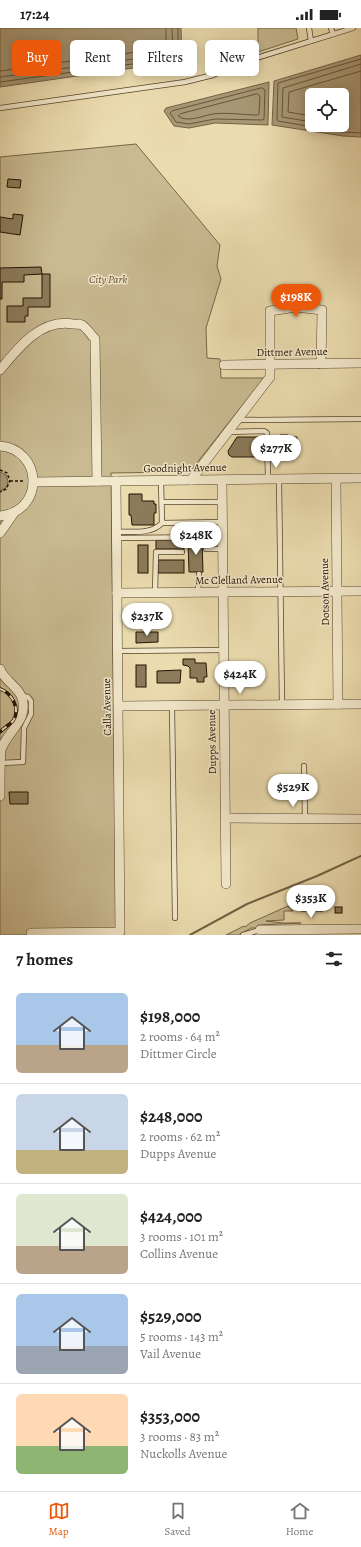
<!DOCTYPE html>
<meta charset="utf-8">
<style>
body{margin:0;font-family:Alegreya,serif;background:#f2f2f2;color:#222;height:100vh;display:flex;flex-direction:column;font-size:15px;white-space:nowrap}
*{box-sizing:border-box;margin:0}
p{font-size:13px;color:#767676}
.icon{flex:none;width:22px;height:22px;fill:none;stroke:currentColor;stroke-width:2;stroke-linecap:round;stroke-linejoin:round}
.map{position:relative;height:907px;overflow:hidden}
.drawer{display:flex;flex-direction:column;background:#fff;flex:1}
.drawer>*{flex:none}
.top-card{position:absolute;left:12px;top:12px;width:337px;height:36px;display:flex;gap:8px}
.tools{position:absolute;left:305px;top:60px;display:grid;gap:8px}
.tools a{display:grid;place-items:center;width:44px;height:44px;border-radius:6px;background:#fff;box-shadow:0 2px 10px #0003;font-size:20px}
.price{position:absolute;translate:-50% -34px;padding:0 9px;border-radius:14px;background:#fff;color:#222;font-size:13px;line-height:26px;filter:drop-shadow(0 1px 2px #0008)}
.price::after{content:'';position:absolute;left:50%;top:24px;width:12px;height:9px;margin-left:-6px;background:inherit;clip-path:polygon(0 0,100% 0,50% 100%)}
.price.selected{background:#ea580c;color:#fff}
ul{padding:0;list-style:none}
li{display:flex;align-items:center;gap:12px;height:100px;padding:0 16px}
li+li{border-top:1px solid #e0e0e0}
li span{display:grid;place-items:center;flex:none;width:112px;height:80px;border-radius:6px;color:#555}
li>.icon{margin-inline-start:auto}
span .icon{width:48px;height:48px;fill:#fffc;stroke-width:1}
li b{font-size:17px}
h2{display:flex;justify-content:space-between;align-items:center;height:48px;padding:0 16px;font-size:17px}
.tag{padding:0 14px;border-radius:6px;background:#fff;box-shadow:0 2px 10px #0003;font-size:14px;line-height:36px}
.tag.selected{background:#ea580c;color:#fff}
.status{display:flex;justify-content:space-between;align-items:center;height:28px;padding:0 20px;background:#fff;direction:ltr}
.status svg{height:11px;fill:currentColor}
.dock{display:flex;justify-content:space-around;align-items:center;height:56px;border-top:1px solid #e0e0e0;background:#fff;font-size:11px;color:#767676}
.dock a{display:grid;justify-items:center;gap:2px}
.dock .selected{color:#ea580c}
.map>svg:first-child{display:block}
</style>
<div class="status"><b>17:24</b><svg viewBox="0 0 49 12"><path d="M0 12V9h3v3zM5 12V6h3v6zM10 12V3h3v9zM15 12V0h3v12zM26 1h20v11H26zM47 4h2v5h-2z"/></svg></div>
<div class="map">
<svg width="361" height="907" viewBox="0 0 361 907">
<rect width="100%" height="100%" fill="#ebdcaf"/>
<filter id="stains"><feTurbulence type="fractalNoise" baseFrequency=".005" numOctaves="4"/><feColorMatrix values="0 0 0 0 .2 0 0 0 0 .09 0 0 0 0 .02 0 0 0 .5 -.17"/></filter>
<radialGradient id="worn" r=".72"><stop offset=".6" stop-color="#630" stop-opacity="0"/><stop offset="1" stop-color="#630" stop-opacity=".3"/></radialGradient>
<g fill="#c9ba91" stroke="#766648">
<path d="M258 0H296L298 11 258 24Z"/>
<path d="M136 116 220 217 217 238 221 251 206 300 207 330 220 331 221 350H264L192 441 185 444 111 445 116 890 124 907H0V463H2L0 444V129Z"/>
<path d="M288 878 293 883H284V892L266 893 283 895H301L258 897 256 900H251L239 907H226L244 898 245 899 250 895Z"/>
</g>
<g fill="#a79774" stroke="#736246" fill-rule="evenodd">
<path d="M0 0H181L182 33 0 59Z"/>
<path d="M361 27V109L343 108 272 97 274 53ZM312 67H342V97H312Z"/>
<path d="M269 54 268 97 215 95 189 100 174 98 164 83 166 80Z"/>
<path d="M0 444 6 447 8 453 7 459 0 463Z"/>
</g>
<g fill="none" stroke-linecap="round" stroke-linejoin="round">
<g stroke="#66543a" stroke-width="1">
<path d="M361 31 278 55 277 91 278 93 343 104 361 105"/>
<path d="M0 43 165 20 166 19V0"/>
<path d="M0 49 171 26 173 24 172 0"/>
<path d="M0 54 176 30 178 28V0"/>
<path d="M262 60 265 62 264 91 263 92 215 91 189 96 176 94 170 85 172 83Z"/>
<path d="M257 66 260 68 259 86 258 87C243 87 227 84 213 86 202 88 187 95 178 88L180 86Z"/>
<path d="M312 88 288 84 289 64 361 43"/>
<path d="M312 94 282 89 283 60 361 36"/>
</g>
<path stroke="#736246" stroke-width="2" d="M190 907 247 876 317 848 361 828"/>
</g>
<g fill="#8b7b5b" stroke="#241200">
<path d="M8 151 21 152 20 160 7 159Z"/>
<path d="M13 186 23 187 20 207 0 204V189L13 191Z"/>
<path d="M41 239 42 246 24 247V254H2V271H0V240Z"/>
<path d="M42 246H50V279H28V288H25V294H7V278H23V270H42Z"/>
<path d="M280 407H288V409H297V421H289V428H279Z"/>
<path d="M237 409H264V429H232L229 427 228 423Z"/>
<path d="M129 466H142V473H154V476H156V485H154V497H132L131 487H129Z"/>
<rect x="156" y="512" width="28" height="9"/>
<path d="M202 512 203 544H189L188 513Z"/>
<rect x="138" y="517" width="10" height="28"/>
<rect x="158" y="532" width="26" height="13"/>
<path d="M132 583H147V594L132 595Z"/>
<path d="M136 604H158V614L136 615Z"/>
<path d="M183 631H195V635H206L207 649H204V654H197V650H190V640L188 638 183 637Z"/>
<rect x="136" y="637" width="10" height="22"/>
<path d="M181 642 180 655H157V643Z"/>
<path d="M9 764H28V776H10Z"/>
<path d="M310 874H323V883H301V875Z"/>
<rect x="335" y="879" width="7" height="6"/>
</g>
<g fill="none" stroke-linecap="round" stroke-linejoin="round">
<defs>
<g id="service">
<path d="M309 0 311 13"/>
<path d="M331 0 333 6"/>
<path d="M0 80 185 54 213 47 250 32 353 0"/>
<path d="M239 392 361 391"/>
<path d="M228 404 264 403 267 405 268 451"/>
<path d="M279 451 282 676"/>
<path d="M162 474H222"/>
<path d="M162 495 222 494"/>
<path d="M116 504C131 503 151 507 162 495L161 452"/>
<path d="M116 510 223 509"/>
<path d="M206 521H223"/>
<path d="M198 564 199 546"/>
<path d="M155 565 156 524H182"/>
<path d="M118 623 224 622"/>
<path d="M172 678 175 890"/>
<path d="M0 735 23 734 24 700 31 686V673L28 669 22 668"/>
<path d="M304 738 305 791"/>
<path d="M243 907 260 902"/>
</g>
<g id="minor">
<path d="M224 337 361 335"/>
<path d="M0 342C18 320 41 290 73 296 75 296 80 296 82 297 87 300 91 307 95 311L97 453"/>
<path d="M0 418C42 421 46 483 0 488"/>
<path d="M336 451 338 676"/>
<path d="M191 452 270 349V283L296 279 322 282 321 336"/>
<path d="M222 452 226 856"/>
<path d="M33 454 361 450"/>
<path d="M0 505 14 485"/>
<path d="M117 565 361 563"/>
<path d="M0 641C4 653 18 658 22 670 29 693 7 703 1 722 0 730 0 758 0 768"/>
<path d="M119 678 361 676"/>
<path d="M226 790 361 791"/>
<path d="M260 902 361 901"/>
<path d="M31 905 120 904 116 453"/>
</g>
</defs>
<use href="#service" stroke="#56442c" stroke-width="6"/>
<use href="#minor" stroke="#56442c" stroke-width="10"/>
<g stroke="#241200" stroke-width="1.5" stroke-dasharray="3 2" stroke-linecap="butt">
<path d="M0 442 7 445 10 453 6 461 0 464"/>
<path d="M10 453H25"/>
</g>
<use href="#service" stroke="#f2e8cb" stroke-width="4.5"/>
<use href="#minor" stroke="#f2e8cb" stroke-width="9"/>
<defs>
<path id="rail" d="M0 661C12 665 21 681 13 693 9 697 4 700 0 704"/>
</defs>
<use href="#rail" stroke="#241200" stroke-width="3.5"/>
<use href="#rail" stroke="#f2e8cb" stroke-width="2" stroke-dasharray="6" stroke-linecap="butt"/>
</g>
<g text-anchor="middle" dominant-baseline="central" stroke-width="3" stroke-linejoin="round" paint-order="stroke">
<g font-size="11" font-style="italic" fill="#5e4d33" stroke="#f2e8cb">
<text x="108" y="251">City Park</text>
</g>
<g font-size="11" fill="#241200" stroke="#f2e8cb">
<text transform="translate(292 324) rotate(-1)">Dittmer Avenue</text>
<text transform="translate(185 440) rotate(-1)">Goodnight Avenue</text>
<text transform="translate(239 552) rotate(-1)">Mc Clelland Avenue</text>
<text transform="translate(325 564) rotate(-91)">Dotson Avenue</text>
<text transform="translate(107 679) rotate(-91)">Calla Avenue</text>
<text transform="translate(212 714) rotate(-91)">Dupps Avenue</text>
</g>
</g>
<rect width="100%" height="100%" filter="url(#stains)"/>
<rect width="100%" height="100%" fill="url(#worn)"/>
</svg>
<div class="tools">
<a><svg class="icon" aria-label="locate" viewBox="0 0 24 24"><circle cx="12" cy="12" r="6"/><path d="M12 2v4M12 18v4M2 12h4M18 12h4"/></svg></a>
</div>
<b class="price selected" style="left:296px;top:290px">$198K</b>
<b class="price" style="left:276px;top:441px">$277K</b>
<b class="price" style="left:196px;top:528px">$248K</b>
<b class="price" style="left:147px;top:609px">$237K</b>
<b class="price" style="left:240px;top:667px">$424K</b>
<b class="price" style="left:293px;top:780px">$529K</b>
<b class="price" style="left:311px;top:891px">$353K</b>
<div class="top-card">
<a class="tag selected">Buy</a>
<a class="tag">Rent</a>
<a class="tag">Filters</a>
<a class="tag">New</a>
</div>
</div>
<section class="drawer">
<h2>7 homes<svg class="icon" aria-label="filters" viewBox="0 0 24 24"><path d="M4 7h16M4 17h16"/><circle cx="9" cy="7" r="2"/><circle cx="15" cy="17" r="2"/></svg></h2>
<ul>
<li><span style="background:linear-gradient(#a9c7e8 65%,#b9a48a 0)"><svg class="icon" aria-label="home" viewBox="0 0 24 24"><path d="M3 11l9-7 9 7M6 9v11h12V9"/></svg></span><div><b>$198,000</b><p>2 rooms · 64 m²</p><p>Dittmer Circle</p></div></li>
<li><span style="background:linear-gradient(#c9d6e8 70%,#c2b280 0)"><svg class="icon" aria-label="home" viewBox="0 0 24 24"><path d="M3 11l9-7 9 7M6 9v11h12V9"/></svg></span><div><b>$248,000</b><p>2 rooms · 62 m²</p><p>Dupps Avenue</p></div></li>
<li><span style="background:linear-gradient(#dfe7d0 65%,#b9a48a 0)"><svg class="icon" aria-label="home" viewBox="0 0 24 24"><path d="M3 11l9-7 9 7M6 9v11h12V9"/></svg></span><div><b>$424,000</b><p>3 rooms · 101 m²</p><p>Collins Avenue</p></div></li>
<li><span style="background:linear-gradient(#a9c7e8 65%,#9aa5b1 0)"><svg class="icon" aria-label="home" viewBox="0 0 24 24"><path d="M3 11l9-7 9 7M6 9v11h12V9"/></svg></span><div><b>$529,000</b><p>5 rooms · 143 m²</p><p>Vail Avenue</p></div></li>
<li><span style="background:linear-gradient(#ffd9b3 65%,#8fb573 0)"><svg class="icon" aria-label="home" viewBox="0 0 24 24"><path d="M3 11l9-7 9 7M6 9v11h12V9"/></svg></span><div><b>$353,000</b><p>3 rooms · 83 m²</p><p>Nuckolls Avenue</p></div></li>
</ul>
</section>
<nav class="dock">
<a class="selected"><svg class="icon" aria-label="map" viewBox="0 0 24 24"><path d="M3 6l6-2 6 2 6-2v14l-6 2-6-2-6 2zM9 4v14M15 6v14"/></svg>Map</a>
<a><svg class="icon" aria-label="saved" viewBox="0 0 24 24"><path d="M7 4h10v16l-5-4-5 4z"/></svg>Saved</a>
<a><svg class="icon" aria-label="home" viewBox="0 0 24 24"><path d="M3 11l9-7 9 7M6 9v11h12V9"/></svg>Home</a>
</nav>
